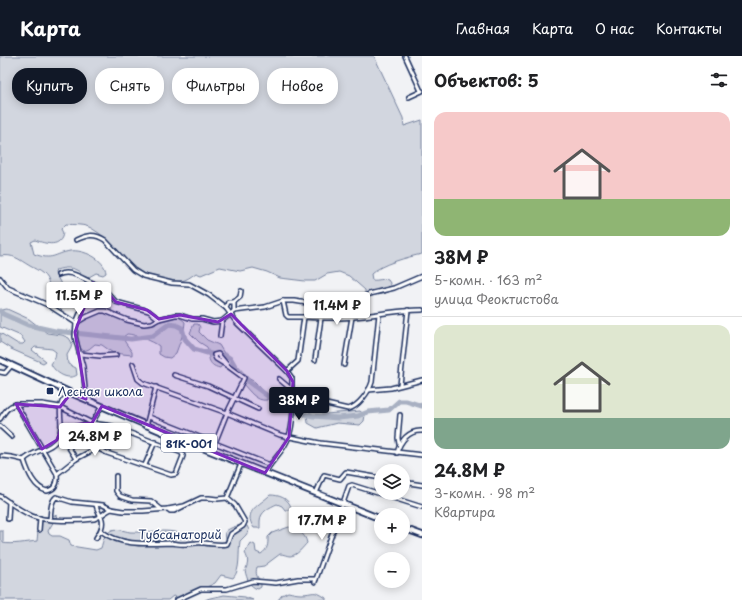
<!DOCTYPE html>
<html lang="ru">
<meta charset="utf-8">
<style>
body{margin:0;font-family:"Playpen Sans",sans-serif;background:#f6f6f6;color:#202124;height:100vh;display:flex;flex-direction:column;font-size:15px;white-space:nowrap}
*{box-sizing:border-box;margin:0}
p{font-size:13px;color:#757577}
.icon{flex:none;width:22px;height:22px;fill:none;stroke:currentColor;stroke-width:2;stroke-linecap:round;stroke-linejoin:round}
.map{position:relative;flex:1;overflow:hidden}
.side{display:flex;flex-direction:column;background:#fff;width:320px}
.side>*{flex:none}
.guide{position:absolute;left:12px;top:12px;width:350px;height:36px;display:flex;gap:8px}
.tools{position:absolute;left:374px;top:408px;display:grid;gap:8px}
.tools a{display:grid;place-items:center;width:36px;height:36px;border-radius:50%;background:#fff;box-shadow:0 2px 10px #0003;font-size:20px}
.price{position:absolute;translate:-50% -34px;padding:0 9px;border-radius:4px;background:#fff;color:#222;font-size:13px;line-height:26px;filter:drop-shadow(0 1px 2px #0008)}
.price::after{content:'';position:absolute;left:50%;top:24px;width:12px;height:9px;margin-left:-6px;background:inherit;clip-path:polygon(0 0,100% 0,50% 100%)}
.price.active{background:#111827;color:#fff}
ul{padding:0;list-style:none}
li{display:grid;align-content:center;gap:8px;height:212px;padding:0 12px}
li+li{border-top:1px solid #e0e0e0}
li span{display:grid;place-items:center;height:124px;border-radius:12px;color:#555}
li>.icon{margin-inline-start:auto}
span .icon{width:72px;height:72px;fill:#fffc;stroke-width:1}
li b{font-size:17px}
h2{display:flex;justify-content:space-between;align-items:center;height:48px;padding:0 12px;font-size:17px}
.pill{padding:0 14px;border-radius:16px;background:#fff;box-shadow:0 2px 10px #0003;font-size:14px;line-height:36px}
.pill.active{background:#111827;color:#fff}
header{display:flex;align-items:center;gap:24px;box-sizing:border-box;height:56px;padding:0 20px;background:#111827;color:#fff}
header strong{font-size:19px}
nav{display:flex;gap:22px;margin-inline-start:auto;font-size:14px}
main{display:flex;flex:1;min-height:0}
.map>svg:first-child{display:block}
</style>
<header>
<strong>Карта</strong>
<nav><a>Главная</a><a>Карта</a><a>О нас</a><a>Контакты</a></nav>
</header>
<main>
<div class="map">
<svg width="422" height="544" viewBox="0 0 422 544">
<rect width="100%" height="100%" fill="#f1f2f5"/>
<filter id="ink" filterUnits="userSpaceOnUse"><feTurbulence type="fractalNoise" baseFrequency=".025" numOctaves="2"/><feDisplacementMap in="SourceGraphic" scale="8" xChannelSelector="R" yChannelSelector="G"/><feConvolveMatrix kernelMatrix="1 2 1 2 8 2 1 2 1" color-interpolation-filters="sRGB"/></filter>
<g filter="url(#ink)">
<g fill="#d2d6df" stroke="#76829e">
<path d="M0 0H374L403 62 404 70 422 64V198C408 201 381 208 371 218L372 224C378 225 383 222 388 224L390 227 389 236C383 239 375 238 370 241 362 245 356 254 347 246L348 242 361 240 365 237V234L349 220 339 216 327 218 315 225H305L280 222 267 216 253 212 240 215 220 211 201 219 196 217C184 226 180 227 165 224 161 224 156 223 153 222 127 213 114 184 91 172 84 168 74 169 66 168L61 173 63 177C61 192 46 188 35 184L31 186 34 198C53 205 54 198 70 195 83 193 105 203 106 217L103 219 96 217 89 221 86 225 82 222 80 216C72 211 66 211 56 214L55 217 61 228 59 232 54 233 49 229C47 218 39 215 30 210 18 203 14 198 0 200Z"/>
<path d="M108 251 111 253 112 259 142 270 155 269C164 260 175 256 185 266L184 275 176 297 170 302 164 301 159 298V290C153 285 134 278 127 278L123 281 125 286 132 296V299L113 297 102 289 95 288 89 293 84 295 80 292 77 273 79 265 87 258 92 257 98 253 105 255Z"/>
<path d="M7 253 29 263 47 277 62 279 69 282 72 287 71 292 67 299 68 308 76 312 77 319C68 325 55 317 51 308L55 302 56 296 52 293 35 291 32 294 46 305 43 307 11 293 0 286V277L18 288H23L25 286 21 280 0 271V257L1 254Z"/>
<path d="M194 268H198L200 271 199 276 207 284 219 289 225 299 224 307 220 312C206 309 210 300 207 291L199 286 190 277Z"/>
<path d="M246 321 255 326 268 340 267 344C256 346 249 334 242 327V322Z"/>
<path d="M317 354 326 358 360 355 365 359 364 365 360 369 337 367 317 372 308 367 307 360 311 355Z"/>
<path d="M270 439C279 439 288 442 291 451L289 454H285L282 450 277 448C270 451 260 456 260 465 260 468 260 470 260 472H254C242 455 260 449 270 439Z"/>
<path d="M54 459 57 460 48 475 49 478 52 480H60L69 484 71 490 96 494 101 492C103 485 104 478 112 474 117 472 124 475 130 476 148 477 165 472 183 478 189 479 192 482 196 486 203 491 215 491 223 489L226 483 225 476C230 471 241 468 247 470L249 474 246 479 240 485C238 497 241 514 233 522L221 519 215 527 209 530 199 533 179 542 173 540 168 544H0V475H3V487C10 489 29 486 37 485L39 465 42 461H50Z"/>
<path d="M289 471C298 474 305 477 307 487 303 491 297 500 290 500 287 500 284 498 280 498L264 510 257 511C255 518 257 521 261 526V531L258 533C249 531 247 522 245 515 248 508 249 504 245 497L251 487 255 489 256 496 261 498C268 493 268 489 268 481L272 477Z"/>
<path d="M288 536C293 537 297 538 301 538 314 538 313 533 326 542V544H278L282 539Z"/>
<path d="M224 539 245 541 253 544H205C210 541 218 541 224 539Z"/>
</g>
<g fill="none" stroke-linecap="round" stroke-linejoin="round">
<path stroke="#a8b0c2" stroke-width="5" d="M0 255 3 258 28 269 55 275 131 283 153 280 169 268 176 269 182 272 185 283 194 293 214 299H225L231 303 235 310 250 327 273 344 296 356 313 360 338 362 358 360 368 356 389 354 399 345H406L422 350"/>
<defs>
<g id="street">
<path d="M405 0 421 35"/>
<path d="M409 41 422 35"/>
<path d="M76 184C87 179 94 177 105 184L133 214 143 220 172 227 189 228 209 239 226 252 237 267 287 315 292 322V334"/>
<path d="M58 219C70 213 81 222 93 227"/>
<path d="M0 222 8 232 48 249 76 267 75 281 83 311 86 343"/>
<path d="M283 245 286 259 288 261H304"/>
<path d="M234 246 240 241 241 235"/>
<path d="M226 252 228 246H234V255"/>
<path d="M76 267 86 261 100 255H105L127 264 144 268 152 267 159 263 175 259H180L192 263H202L213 266 222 265"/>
<path d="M76 267 93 227 105 234 116 246 149 255 159 263"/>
<path d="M220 280 222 265 234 255 265 251 283 245H294L326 250H331L343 245 361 243 369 238 394 232 422 220"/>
<path d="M80 298 100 300 116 299"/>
<path d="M315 304 321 262"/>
<path d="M133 308 138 323 143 327 227 357 280 379 320 387 422 399"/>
<path d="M344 309 352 261"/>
<path d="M287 315 298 305 304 261C320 262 337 263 354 261 376 259 399 254 422 254"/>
<path d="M0 316 5 317 12 309"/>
<path d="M174 319 208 330 258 353"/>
<path d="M400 329 408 254"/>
<path d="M368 334 391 332 422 324"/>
<path d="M294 345 322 347 348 353C358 351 369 336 372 326L379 258"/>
<path d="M149 361 270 409 265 417"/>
<path d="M0 363C4 357 8 350 16 348H42L60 351 92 367 112 370 182 397 183 400 176 418 171 419 107 397 97 392"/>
<path d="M61 368 72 371 85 369"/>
<path d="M0 370 12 381"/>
<path d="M146 370 156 331"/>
<path d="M59 381 92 367 102 350"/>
<path d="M59 381 66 387 76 403"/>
<path d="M215 387 227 357 244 322 229 311 218 298 214 299 216 303 229 311"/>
<path d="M399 388 398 382 400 359"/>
<path d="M397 397C400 385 409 374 422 375"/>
<path d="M2 400 11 401 24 404C28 416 34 432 47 435 56 433 58 426 57 418L16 348"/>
<path d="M24 404C33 394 52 394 58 382 65 370 57 356 62 346 64 342 68 340 71 337"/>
<path d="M145 409 155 386"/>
<path d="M270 409C277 400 286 391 289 380 293 369 294 346 292 334L279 323"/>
<path d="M57 418 76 403 97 392 92 367"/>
<path d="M116 420V435L120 440 132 444 151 445 161 453"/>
<path d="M403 426 422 429"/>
<path d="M316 437 324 419 340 423 346 416 381 422"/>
<path d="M0 440C10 447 21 455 32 460 46 466 78 465 94 463 102 461 104 456 111 453"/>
<path d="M184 450 174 455H170L168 453 184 450 201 442H209L217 443 227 442 241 408"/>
<path d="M8 463 9 446"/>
<path d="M50 463C51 456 50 446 56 441L72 446 103 449 111 453 123 455H143L168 453"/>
<path d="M39 474 40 462"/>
<path d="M101 475C121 490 145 488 169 487 175 487 181 489 187 488 190 488 193 487 196 487 207 486 217 490 227 488L231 478 243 470 245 466 235 449 227 442"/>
<path d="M96 482C100 476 105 468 101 461 99 456 97 454 96 449"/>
<path d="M315 526 349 430 352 429 422 451"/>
<path d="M177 544 201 533H227L253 525 276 527 298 523H316"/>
</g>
<g id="primary">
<path d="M0 304 71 337 165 377 381 463"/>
<path d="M403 472 422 479"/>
</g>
</defs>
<use href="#street" stroke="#1b2f5e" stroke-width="6"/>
<use href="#primary" stroke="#1b2f5e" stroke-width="8"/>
<use href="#street" stroke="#fff" stroke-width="3"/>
<use href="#primary" stroke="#fff" stroke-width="4.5"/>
</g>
</g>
<path fill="#7b2cbf" fill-opacity="0.2" stroke="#7b2cbf" stroke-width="3" stroke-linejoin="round" d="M93 227 105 234 116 246 147 254 159 263 180 259 218 266 231 258 287 315 293 326 289 381 265 417 102 350 92 367 62 370 57 384 42 393 16 348 60 351 71 337 86 343 75 276Z"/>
<rect fill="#1b2f5e" stroke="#fff" stroke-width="1.5" x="46" y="331" width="8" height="8" rx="2"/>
<g text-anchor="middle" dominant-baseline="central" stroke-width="3" stroke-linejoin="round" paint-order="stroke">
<rect fill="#fff" stroke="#5f6d8e" stroke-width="1" x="161" y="378" width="56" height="18" rx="3"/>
<g font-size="11" font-weight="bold" fill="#1b2f5e">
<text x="189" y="387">81К-001</text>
</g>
<g font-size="12" fill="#1b2f5e" stroke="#fff" text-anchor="start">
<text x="58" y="335">Лесная школа</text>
</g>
<g font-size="12" fill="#1b2f5e" stroke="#fff">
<text x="180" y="478">Тубсанаторий</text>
</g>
</g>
</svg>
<div class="tools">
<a><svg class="icon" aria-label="layers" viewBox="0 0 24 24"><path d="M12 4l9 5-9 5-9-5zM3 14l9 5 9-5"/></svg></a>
<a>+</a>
<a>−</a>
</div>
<b class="price" style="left:79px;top:260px">11.5M ₽</b>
<b class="price" style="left:337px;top:270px">11.4M ₽</b>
<b class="price active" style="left:299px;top:365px">38M ₽</b>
<b class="price" style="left:95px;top:401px">24.8M ₽</b>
<b class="price" style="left:322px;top:485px">17.7M ₽</b>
<div class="guide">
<a class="pill active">Купить</a>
<a class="pill">Снять</a>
<a class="pill">Фильтры</a>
<a class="pill">Новое</a>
</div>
</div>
<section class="side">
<h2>Объектов: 5<svg class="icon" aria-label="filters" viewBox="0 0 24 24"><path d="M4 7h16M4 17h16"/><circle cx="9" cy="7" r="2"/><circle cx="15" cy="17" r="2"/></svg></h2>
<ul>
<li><span style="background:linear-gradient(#f6c9c9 70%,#8fb573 0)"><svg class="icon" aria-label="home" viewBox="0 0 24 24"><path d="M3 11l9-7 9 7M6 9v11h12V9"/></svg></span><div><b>38M ₽</b><p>5-комн. · 163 m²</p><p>улица Феоктистова</p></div></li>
<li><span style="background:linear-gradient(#dfe7d0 75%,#7fa58c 0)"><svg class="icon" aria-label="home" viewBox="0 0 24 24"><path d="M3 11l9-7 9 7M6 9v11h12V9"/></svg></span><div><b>24.8M ₽</b><p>3-комн. · 98 m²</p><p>Квартира</p></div></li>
</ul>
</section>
</main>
